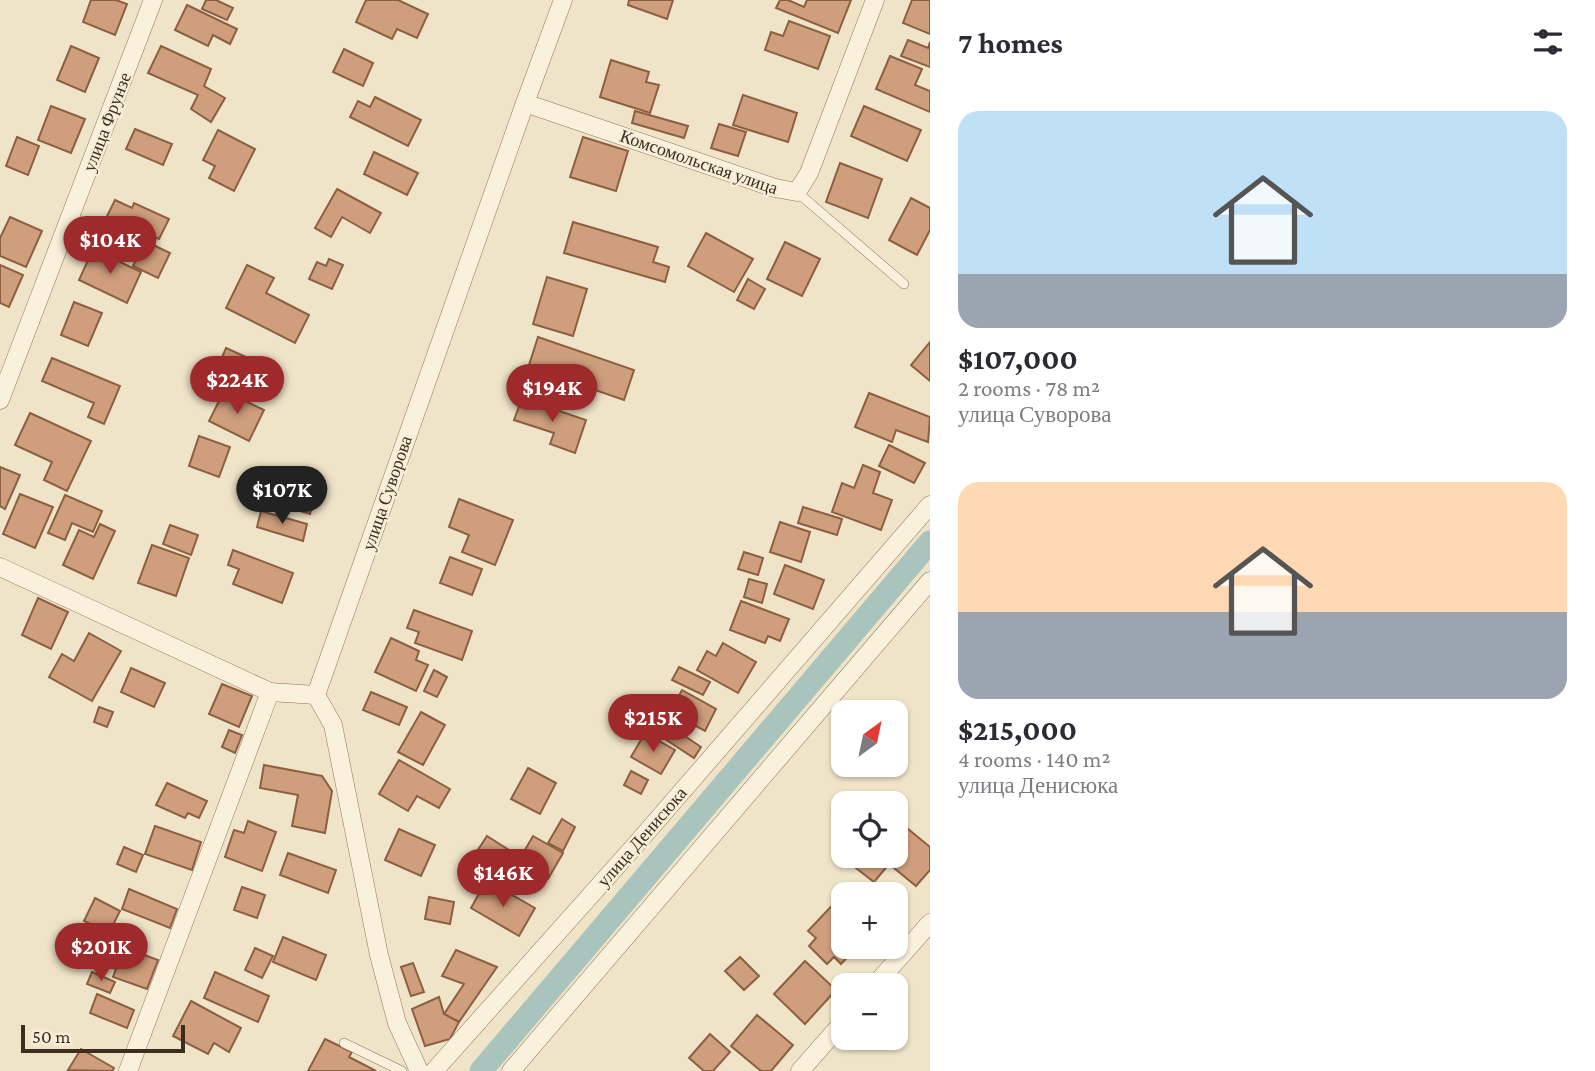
<!DOCTYPE html>
<meta charset="utf-8">
<style>
body{margin:0;font-family:"Crimson Pro",serif;background:#f2f2f3;color:#2b2b33;height:100vh;display:flex;flex-direction:column;font-size:26px;white-space:nowrap}
*{box-sizing:border-box;margin:0}
p{font-size:23px;color:#7c7c81}
.icon{flex:none;width:38px;height:38px;fill:none;stroke:currentColor;stroke-width:2;stroke-linecap:round;stroke-linejoin:round}
.map{position:relative;flex:1;overflow:hidden}
.details{display:flex;flex-direction:column;background:#fff;width:665px}
.details>*{flex:none}
.needle{width:46px;rotate:33deg}
.buttons{position:absolute;left:831px;top:700px;display:grid;gap:14px}
.buttons a{display:grid;place-items:center;width:77px;height:77px;border-radius:14px;background:#fff;box-shadow:0 2px 5px #0004;font-size:35px}
.scale{position:absolute;left:21px;bottom:18px;width:164px;box-sizing:border-box;padding-left:7px;border:4px solid #3d2e20;border-top:0;font-size:19px;line-height:24px;white-space:nowrap;color:#3d2e20;-webkit-text-stroke:5px #f7eed8;paint-order:stroke}
.price{position:absolute;translate:-50% -60px;padding:0 16px;border-radius:24px;background:#9e2a2b;color:#fff;font-size:23px;line-height:46px;filter:drop-shadow(0 2px 4px #0008)}
.price::after{content:'';position:absolute;left:50%;top:42px;width:21px;height:16px;margin-left:-10px;background:inherit;clip-path:polygon(0 0,100% 0,50% 100%)}
.price.on{background:#222;color:#fff}
ul{padding:0;list-style:none}
li{display:grid;align-content:center;gap:14px;height:371px;padding:0 28px}
li span{display:grid;place-items:center;height:217px;border-radius:21px;color:#555}
li>.icon{margin-inline-start:auto}
span .icon{width:126px;height:126px;fill:#fffc;stroke-width:1}
li b{font-size:30px}
h2{display:flex;justify-content:space-between;align-items:center;height:84px;padding:0 28px;font-size:30px}
main{display:flex;flex:1;min-height:0}
.map>svg:first-child{display:block}
</style>
<main>
<div class="map">
<svg width="930" height="1071" viewBox="0 0 930 1071">
<rect width="100%" height="100%" fill="#f0e4c8"/>
<g fill="none" stroke-linecap="round" stroke-linejoin="round">
<path stroke="#a9c4bc" stroke-width="23" d="M481 1071 930 542"/>
</g>
<g fill="#cf9f7d" stroke="#8d5f41" stroke-width="2">
<path d="M91 0H116L127 4 115 35 83 22Z"/>
<path d="M206 0H216L233 8 227 20 202 9Z"/>
<path d="M366 0H398L428 14 417 38 397 29 392 39 356 22Z"/>
<path d="M629 0H673L667 19 628 5Z"/>
<path d="M780 0H788L804 7 807 0H851L838 33 776 8Z"/>
<path d="M912 0H930V34L903 23Z"/>
<path d="M187 5 237 29 230 44 213 35 208 46 175 30Z"/>
<path d="M789 21 830 36 818 69 765 50 771 32 783 36Z"/>
<path d="M908 40 928 48 930 42V67L901 56Z"/>
<path d="M71 46 99 58 85 92 57 80Z"/>
<path d="M161 46 211 69 204 86 225 98 211 122 191 109 198 95 148 73Z"/>
<path d="M344 49 373 63 363 86 333 72Z"/>
<path d="M890 56 922 69 915 85 930 91V112L876 89Z"/>
<path d="M611 60 649 72 646 82 659 85 650 113 600 97Z"/>
<path d="M743 95 797 113 788 142 733 125Z"/>
<path d="M375 97 421 120 408 146 350 117 358 101 370 107Z"/>
<path d="M51 106 85 119 71 153 38 140Z"/>
<path d="M864 106 921 130 907 161 851 136Z"/>
<path d="M635 111 688 126 684 138 632 123Z"/>
<path d="M719 124 746 132 738 156 711 148Z"/>
<path d="M135 129 172 144 163 165 126 149Z"/>
<path d="M218 130 255 149 234 191 209 178 215 166 203 160Z"/>
<path d="M17 137 39 146 28 175 6 166Z"/>
<path d="M583 137 628 151 616 191 570 177Z"/>
<path d="M374 152 418 173 407 195 364 174Z"/>
<path d="M840 163 882 179 868 218 826 202Z"/>
<path d="M337 189 381 213 370 233 342 217 331 237 315 228Z"/>
<path d="M911 198 930 208V230L917 255 889 240Z"/>
<path d="M115 200 132 208 134 203 169 219 159 239 146 233 139 246 101 228Z"/>
<path d="M10 217 42 231 26 267 0 256V238Z"/>
<path d="M573 222 658 247 653 262 669 267 665 282 564 253Z"/>
<path d="M706 233 753 259 734 292 688 266Z"/>
<path d="M145 241 170 253 158 278 133 266Z"/>
<path d="M785 242 820 259 802 296 767 279Z"/>
<path d="M93 249 141 272 127 303 79 280Z"/>
<path d="M329 259 343 265 332 289 309 279 317 262 326 266Z"/>
<path d="M0 265 23 275 9 307 0 303Z"/>
<path d="M247 265 274 278 266 293 309 315 295 343 226 308Z"/>
<path d="M547 277 587 289 573 336 533 324Z"/>
<path d="M748 279 765 289 754 309 737 300Z"/>
<path d="M74 302 102 313 88 346 61 335Z"/>
<path d="M538 337 634 370 624 400 572 382 567 398 539 388 545 371 529 365Z"/>
<path d="M930 342V381L911 365Z"/>
<path d="M226 348 268 367 259 388 217 369Z"/>
<path d="M52 358 120 386 104 424 88 417 94 403 42 381Z"/>
<path d="M224 391 264 410 249 441 209 421Z"/>
<path d="M869 393 930 417 928 442 896 430 892 442 855 427Z"/>
<path d="M522 398 586 420 575 453 550 444 554 433 514 420Z"/>
<path d="M30 413 91 441 67 491 44 480 52 462 15 445Z"/>
<path d="M199 436 230 447 219 477 189 466Z"/>
<path d="M889 445 925 463 914 483 879 466Z"/>
<path d="M863 465 880 472 873 493 892 500 881 530 832 512 842 483 854 488Z"/>
<path d="M0 467 20 475 5 509 0 506Z"/>
<path d="M288 471 321 482 310 514 277 504Z"/>
<path d="M20 494 53 507 35 548 3 534Z"/>
<path d="M65 495 102 511 93 532 72 523 65 540 48 533Z"/>
<path d="M459 499 513 520 495 565 462 552 469 535 449 527Z"/>
<path d="M803 507 842 519 837 535 798 523Z"/>
<path d="M261 511 307 524 303 541 257 527Z"/>
<path d="M780 522 810 532 801 562 770 552Z"/>
<path d="M100 524 115 531 93 579 63 565 79 530 94 537Z"/>
<path d="M170 525 198 535 191 555 163 544Z"/>
<path d="M152 545 189 558 176 596 138 583Z"/>
<path d="M233 550 293 573 282 603 233 584 239 569 228 565Z"/>
<path d="M744 552 763 558 758 575 738 569Z"/>
<path d="M450 557 482 569 472 595 440 583Z"/>
<path d="M785 565 824 580 813 609 774 594Z"/>
<path d="M749 579 767 584 762 603 744 597Z"/>
<path d="M38 598 68 612 51 649 22 635Z"/>
<path d="M741 601 789 619 780 641 768 636 765 643 730 630Z"/>
<path d="M414 610 472 631 462 660 415 643 419 632 407 628Z"/>
<path d="M89 633 121 651 92 701 49 677 62 654 74 661Z"/>
<path d="M391 638 419 651 416 660 428 665 416 691 375 672Z"/>
<path d="M723 643 756 662 738 693 697 670 707 651 716 656Z"/>
<path d="M679 667 710 682 703 695 672 680Z"/>
<path d="M131 668 165 683 154 707 121 692Z"/>
<path d="M434 670 447 677 437 697 424 691Z"/>
<path d="M222 684 252 696 239 727 209 714Z"/>
<path d="M682 690 716 709 705 731 670 712Z"/>
<path d="M371 692 407 707 399 725 363 710Z"/>
<path d="M99 707 113 712 107 727 94 722Z"/>
<path d="M421 712 445 725 423 765 398 752Z"/>
<path d="M673 728 701 747 694 758 665 739Z"/>
<path d="M229 730 242 735 235 753 222 747Z"/>
<path d="M645 733 675 750 661 774 631 757Z"/>
<path d="M399 760 450 789 439 808 417 796 408 811 379 794Z"/>
<path d="M264 765 322 776 332 791 325 833 292 826 298 795 260 788Z"/>
<path d="M528 768 556 783 540 814 511 799Z"/>
<path d="M631 771 648 780 641 794 624 785Z"/>
<path d="M167 783 207 801 199 818 188 813 185 818 156 805Z"/>
<path d="M562 819 575 827 563 851 548 843Z"/>
<path d="M896 819 930 847V870L916 886 889 864 874 882 856 868 866 856H896Z"/>
<path d="M248 821 276 832 262 871 225 857 234 830 244 833Z"/>
<path d="M155 826 201 842 192 870 145 854Z"/>
<path d="M399 829 435 845 421 876 385 860Z"/>
<path d="M487 836 509 850 496 871 474 856Z"/>
<path d="M533 836 563 853 548 879 518 862Z"/>
<path d="M124 847 143 855 136 872 117 864Z"/>
<path d="M288 853 336 870 328 893 280 875Z"/>
<path d="M484 885 495 892 498 887 535 908 519 936 471 908Z"/>
<path d="M242 887 265 895 257 918 234 910Z"/>
<path d="M129 889 177 909 170 928 122 909Z"/>
<path d="M429 897 454 902 450 924 425 919Z"/>
<path d="M840 897 844 900V947H857L841 964 834 957 827 964 809 946 816 938 808 931Z"/>
<path d="M95 898 120 911 109 933 84 921Z"/>
<path d="M283 937 326 955 316 980 273 962Z"/>
<path d="M105 940 158 960 147 989 113 977 116 969 97 962Z"/>
<path d="M255 948 273 956 262 978 245 970Z"/>
<path d="M456 950 497 967 459 1022 444 1014 464 984 442 976Z"/>
<path d="M740 957 759 976 744 990 725 971Z"/>
<path d="M805 961 836 990 805 1024 774 994Z"/>
<path d="M413 963 424 992 411 996 401 967Z"/>
<path d="M92 972 115 982 110 993 87 984Z"/>
<path d="M215 972 269 996 258 1022 204 998Z"/>
<path d="M97 994 134 1010 127 1028 90 1013Z"/>
<path d="M439 997 444 1014 459 1022 450 1039 425 1046 412 1009Z"/>
<path d="M191 1001 241 1028 229 1052 214 1043 208 1054 173 1036Z"/>
<path d="M757 1015 793 1045 771 1071H761L731 1046Z"/>
<path d="M710 1034 730 1052 713 1071H704L689 1058Z"/>
<path d="M325 1039 352 1052 349 1057 376 1071H308Z"/>
<path d="M81 1049 114 1068 112 1071 68 1070Z"/>
</g>
<g fill="none" stroke-linecap="round" stroke-linejoin="round">
<defs>
<g id="service">
<path d="M797 192 904 284"/>
<path d="M344 1043 402 1071"/>
</g>
<g id="minor">
<path d="M525 103 775 188 797 192 809 173 875 0"/>
<path d="M0 400 153 0"/>
<path d="M0 567 270 692 316 695"/>
<path d="M875 985 930 923"/>
<path d="M128 1071 270 692"/>
<path d="M419 1071 397 1023 379 955 333 725 316 695 525 103 563 0"/>
<path d="M434 1071 639 841 930 505"/>
<path d="M511 1071 930 581"/>
<path d="M800 1071 844 1021"/>
</g>
</defs>
<use href="#service" stroke="#8d765c" stroke-width="10"/>
<use href="#minor" stroke="#8d765c" stroke-width="19"/>
<use href="#service" stroke="#faf1dc" stroke-width="9"/>
<use href="#minor" stroke="#faf1dc" stroke-width="18"/>
</g>
<g text-anchor="middle" dominant-baseline="central" stroke-width="5" stroke-linejoin="round" paint-order="stroke">
<g font-size="18" fill="#3d2e20" stroke="#f7eed8">
<text transform="translate(107 122) rotate(-69)">улица Фрунзе</text>
<text transform="translate(699 162) rotate(19)">Комсомольская улица</text>
<text transform="translate(387 493) rotate(-71)">улица Суворова</text>
<text transform="translate(642 837) rotate(-49)">улица Денисюка</text>
</g>
</g>
</svg>
<div class="buttons">
<a><svg class="needle" viewBox="-14 -14 28 28"><path d="M0-13l5 13h-10z" fill="#e53935"/><path d="M0 13l5-13h-10z" fill="#7c7c81"/></svg></a>
<a><svg class="icon" aria-label="locate" viewBox="0 0 24 24"><circle cx="12" cy="12" r="6"/><path d="M12 2v4M12 18v4M2 12h4M18 12h4"/></svg></a>
<a>+</a>
<a>−</a>
</div>
<div class="scale">50 m</div>
<b class="price" style="left:110px;top:276px">$104K</b>
<b class="price" style="left:237px;top:416px">$224K</b>
<b class="price" style="left:552px;top:424px">$194K</b>
<b class="price on" style="left:282px;top:526px">$107K</b>
<b class="price" style="left:653px;top:754px">$215K</b>
<b class="price" style="left:503px;top:909px">$146K</b>
<b class="price" style="left:101px;top:983px">$201K</b>
</div>
<section class="details">
<h2>7 homes<svg class="icon" aria-label="filters" viewBox="0 0 24 24"><path d="M4 7h16M4 17h16"/><circle cx="9" cy="7" r="2"/><circle cx="15" cy="17" r="2"/></svg></h2>
<ul>
<li><span style="background:linear-gradient(#bfe0f5 75%,#9aa5b1 0)"><svg class="icon" aria-label="home" viewBox="0 0 24 24"><path d="M3 11l9-7 9 7M6 9v11h12V9"/></svg></span><div><b>$107,000</b><p>2 rooms · 78 m²</p><p>улица Суворова</p></div></li>
<li><span style="background:linear-gradient(#ffd9b3 60%,#9aa5b1 0)"><svg class="icon" aria-label="home" viewBox="0 0 24 24"><path d="M3 11l9-7 9 7M6 9v11h12V9"/></svg></span><div><b>$215,000</b><p>4 rooms · 140 m²</p><p>улица Денисюка</p></div></li>
</ul>
</section>
</main>
